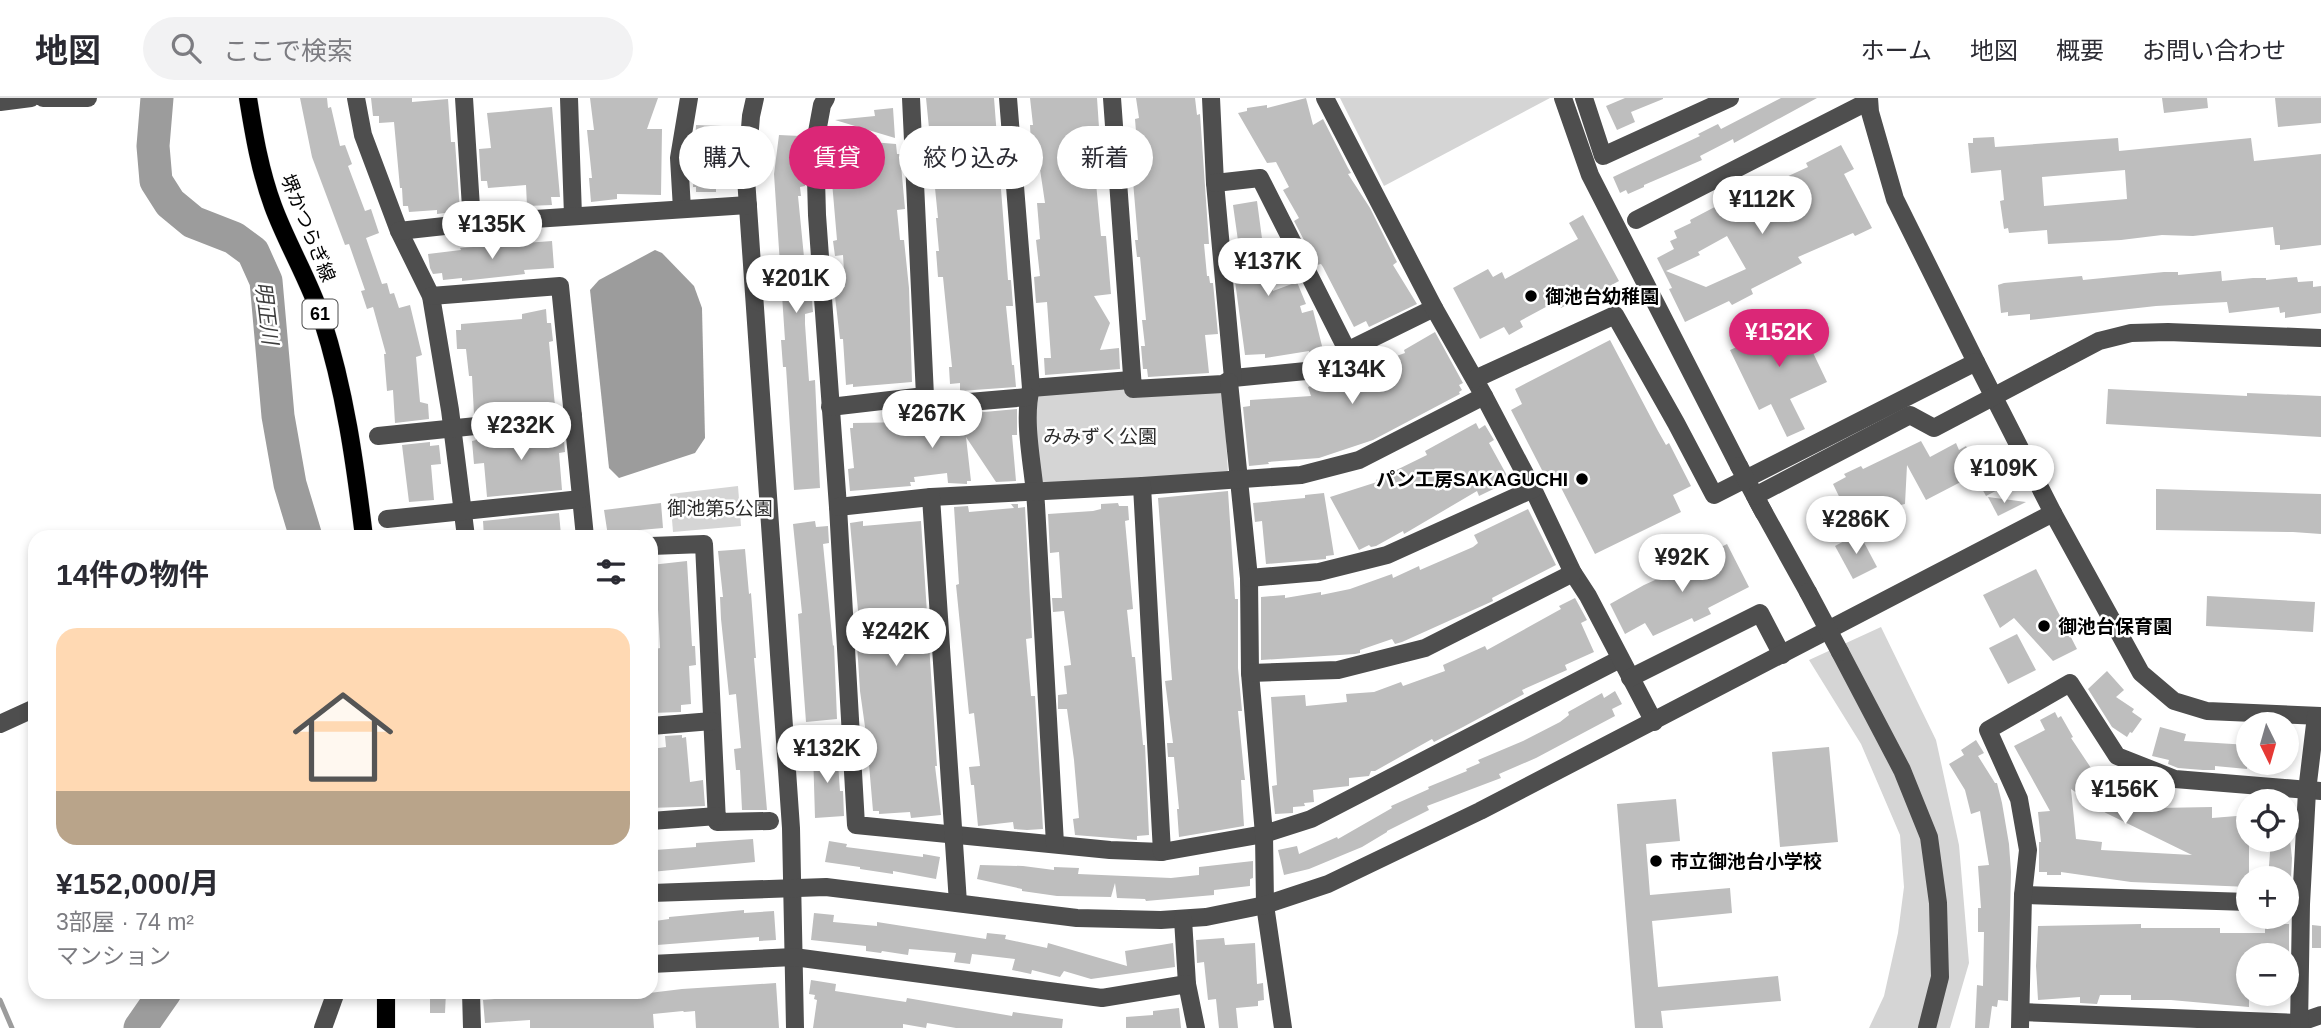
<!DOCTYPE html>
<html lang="ja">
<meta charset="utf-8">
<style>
body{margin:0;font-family:Helvetica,"Noto Sans JP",sans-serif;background:#f2f2f3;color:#2b2b33;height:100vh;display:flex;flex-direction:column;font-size:26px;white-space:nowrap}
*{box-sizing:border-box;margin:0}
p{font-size:23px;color:#7c7c81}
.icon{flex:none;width:38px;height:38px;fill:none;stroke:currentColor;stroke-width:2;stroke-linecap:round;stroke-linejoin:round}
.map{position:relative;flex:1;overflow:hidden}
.sheet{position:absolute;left:28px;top:432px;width:630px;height:469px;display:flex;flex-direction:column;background:#fff;border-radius:21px;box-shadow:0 4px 10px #0003}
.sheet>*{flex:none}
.guide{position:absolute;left:679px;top:28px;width:665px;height:63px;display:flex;gap:14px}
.needle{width:46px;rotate:175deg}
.controls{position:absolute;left:2236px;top:614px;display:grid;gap:14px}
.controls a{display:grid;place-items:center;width:63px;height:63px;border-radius:50%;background:#fff;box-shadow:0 4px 10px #0003;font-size:35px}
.price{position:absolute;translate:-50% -60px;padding:0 16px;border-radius:24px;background:#fff;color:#222;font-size:23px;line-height:46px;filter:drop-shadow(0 2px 4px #0008)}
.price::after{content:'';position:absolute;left:50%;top:42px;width:21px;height:16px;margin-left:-10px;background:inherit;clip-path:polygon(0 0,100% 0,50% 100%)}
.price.current{background:#db2777;color:#fff}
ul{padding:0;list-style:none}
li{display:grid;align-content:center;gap:14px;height:371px;padding:0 28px}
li+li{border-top:2px solid #e1e1e2}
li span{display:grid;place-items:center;height:217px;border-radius:21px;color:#555}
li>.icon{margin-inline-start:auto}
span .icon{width:126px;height:126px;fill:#fffc;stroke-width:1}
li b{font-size:30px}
h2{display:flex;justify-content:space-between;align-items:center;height:84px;padding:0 28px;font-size:30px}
.tag{padding:0 24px;border-radius:32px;background:#fff;box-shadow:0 4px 10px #0003;font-size:24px;line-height:63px}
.tag.current{background:#db2777;color:#fff}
header{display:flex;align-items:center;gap:42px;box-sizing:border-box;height:98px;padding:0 35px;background:#fff;border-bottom:2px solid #e1e1e2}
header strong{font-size:33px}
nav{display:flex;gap:38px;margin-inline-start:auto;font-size:24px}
.search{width:490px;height:63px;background:#f2f2f3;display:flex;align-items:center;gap:18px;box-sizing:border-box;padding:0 24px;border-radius:38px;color:#7c7c81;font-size:26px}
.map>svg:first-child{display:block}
</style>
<header>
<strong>地図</strong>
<div class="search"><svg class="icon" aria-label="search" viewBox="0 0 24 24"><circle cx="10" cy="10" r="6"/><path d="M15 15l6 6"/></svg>ここで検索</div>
<nav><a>ホーム</a><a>地図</a><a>概要</a><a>お問い合わせ</a></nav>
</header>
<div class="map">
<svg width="2321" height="930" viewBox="0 0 2321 930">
<rect width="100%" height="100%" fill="#fff"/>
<g fill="#d5d5d5">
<path d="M1340 0H1550L1384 88Z"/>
<path d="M1223 286 1228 375 1036 386 1031 297Z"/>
<path d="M738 388 741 428 673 434 670 396Z"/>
<path d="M1881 529 1936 642 1959 747 1969 865 1950 930H1869L1884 898 1898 835 1904 789 1900 737 1861 646 1809 562Z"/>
</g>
<path fill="#9c9c9c" d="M655 152 662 155 694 188 702 210 705 340 695 355 619 380 609 370 590 192 599 182Z"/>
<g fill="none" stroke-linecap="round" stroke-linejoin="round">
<path stroke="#9c9c9c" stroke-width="5" d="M0 902 12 930"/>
<g stroke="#9c9c9c" stroke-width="33">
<path d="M157 0 153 48 156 83 170 105 193 124 234 140 253 154 266 183 278 318 290 386 306 439"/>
<path d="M140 930 165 894"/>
</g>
</g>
<g fill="#bebebe" fill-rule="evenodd">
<path d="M300 0H327L328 10 331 9 340 48 345 47 352 66 348 68 365 113 371 111 379 135 366 140 382 186 387 185 390 196 394 195 399 210 410 207 422 257 416 259 420 304 428 306 429 321 395 325 393 292 387 293 384 256H386L373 209 367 211 361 193 365 192 349 146 345 147 312 59Z"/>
<path d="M371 0H412V4L448 1 451 44H455L460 113 437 116V112L409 114 408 108H403L402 90H400L394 24 379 25V18H373Z"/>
<path d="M590 0H658L647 31H662L661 97 617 96V101L591 104 589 80H592L587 32H594Z"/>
<path d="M926 0H994L1008 182H1011L1013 208H1006L1012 267H1014L1016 289 960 293V285L950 286 949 269H952L943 179H938L936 153H939L936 120H938Z"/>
<path d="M1030 0H1097L1102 74 1096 75V85L1101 138H1106L1111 196 1094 198 1110 225 1100 252 1119 250 1120 271 1045 277 1044 260H1051L1047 204 1036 205 1034 179 1040 178 1036 142 1040 141 1037 105H1045L1037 51H1035V48H1031L1030 27H1033Z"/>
<path d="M1136 0H1195L1197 17 1200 16 1209 146H1204L1207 178H1209L1210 185H1213L1218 236 1205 237 1209 275 1148 279 1147 271H1143L1141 248H1145L1142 222H1146L1140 159H1137L1135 142H1138L1131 60 1138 59 1135 21 1139 20Z"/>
<path d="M1306 0 1313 27 1323 21 1348 70 1351 75 1348 76 1370 110 1397 164 1393 167 1417 206 1369 229 1366 223 1354 229 1323 169 1321 166 1317 167 1294 123 1299 120 1283 92 1289 89 1276 64 1267 65 1238 15 1247 13V10L1267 7V10Z"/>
<path d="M1625 0H1663V1L1631 14 1635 24 1617 32 1606 8Z"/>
<path d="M1781 0H1817L1734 45 1733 41 1700 58 1702 62 1644 87V89L1628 96 1626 92 1620 95 1613 79 1700 38 1698 36 1718 26 1721 31Z"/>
<path d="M2162 0H2207L2208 10 2164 15Z"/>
<path d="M2275 0H2321V25L2278 29Z"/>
<path d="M552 9 560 99H551L552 107 527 108 526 87 488 90 487 83H481L479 51 491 50 487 15Z"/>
<path d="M893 10 895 40 835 22 875 18 874 12Z"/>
<path d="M696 27 723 28V50H719V86H716V94H696V89H693Z"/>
<path d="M779 37 800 38 798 62 804 61 805 88 800 89 801 98H798L804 159H806L808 192H811L813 214 805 216V226L809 283 815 282 820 390 794 392 786 269H783L781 242H785L774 76Z"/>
<path d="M1994 39 1995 49 2118 40 2119 53 2251 40 2254 63 2321 56V147L2280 152V147H2275L2273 129 2193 138 2162 137 2121 142 2048 146 2047 132 2009 135 2008 130 2004 131 2000 103 2004 102 2001 72 1971 75 1968 45H1973V40ZM2125 72 2127 101 2044 108 2042 79Z"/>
<path d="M836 41 896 46 897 56H900L905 111 897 112 900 142H904L909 190 912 284 853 289V286L846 287 843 241H840L834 190 845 189 843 157 835 158 833 143 837 142 832 84 827 85V58L838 57Z"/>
<path d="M1841 47 1854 71 1844 76 1872 130 1855 138 1853 135 1798 159 1802 165 1751 191 1753 196 1732 207 1729 203 1685 224 1669 191 1672 190 1657 160 1674 151 1670 143 1677 140 1674 133 1691 125 1690 122 1728 102 1732 109 1776 87 1775 84 1808 69 1806 65ZM1727 138 1746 171 1706 189 1666 173 1700 157 1698 154Z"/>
<path d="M1257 103 1263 148 1269 147 1273 193 1297 184 1306 206 1300 208 1302 215 1313 212 1323 252 1310 258 1309 253 1265 260V256L1245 257 1235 183H1239L1236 150H1239L1233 107Z"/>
<path d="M1583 117 1619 183 1574 207 1572 204 1561 210 1557 203 1520 223 1523 229 1509 237 1504 229 1480 241 1453 190 1488 171 1493 179 1502 174 1505 181 1578 141 1569 125Z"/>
<path d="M552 143 554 170 524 172 525 176 462 183V180L443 182 442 175 433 176 430 170 428 156 461 152 460 150Z"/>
<path d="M2221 173 2222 183 2253 180H2266V182L2297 179 2298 184 2313 183V189L2321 188V215L2285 220V214L2280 215 2279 209 2229 215 2227 204 2156 208 2030 222V216L2008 218V214L2001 215 1998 187 2004 185 2082 178 2083 182 2164 174H2178V177Z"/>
<path d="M546 211 547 225H551L553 243 549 244 555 308 474 317 472 278H469L466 251H457L456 232H461V226L522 221V216Z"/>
<path d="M1796 219 1827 284 1790 301 1805 331 1787 339 1771 306 1759 312 1730 252 1746 245 1741 234 1764 223 1768 232Z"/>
<path d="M1435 234 1463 285 1459 287 1462 292 1459 294 1460 296 1373 342 1319 360 1268 364 1269 366 1249 368 1243 309 1250 308V302L1311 298 1308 289 1405 255 1404 252Z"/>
<path d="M1610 242 1658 333 1666 347 1669 345 1691 388 1673 397 1681 414 1595 456 1552 372 1544 376 1511 312 1522 306 1515 291Z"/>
<path d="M2108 291 2247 298V295L2321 298V339L2106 326Z"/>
<path d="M1017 311V337H1012L1016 383 996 384 966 339 971 383H967V386L948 385 947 375 914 379 915 384H910L911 388 850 393 848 371 854 370 850 330H853V325L912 324 962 319V316Z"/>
<path d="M1476 325 1479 331 1485 327 1494 342 1489 345 1510 383 1479 398 1477 393 1404 436 1403 433 1376 448 1371 449 1369 447 1359 452 1330 399 1377 384 1376 382 1427 357 1425 353Z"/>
<path d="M557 331 563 332 565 354 559 355 562 392 487 399 484 365 474 366 472 343 476 342V339Z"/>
<path d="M1921 343 1930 359 1956 345 1959 352 1966 348 1980 374 1926 402 1907 367 1905 406 1892 409V404L1851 423 1833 386 1846 379 1844 376 1861 368 1863 371Z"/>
<path d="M430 344V348L439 347 441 366 431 367 434 402 409 404 402 347Z"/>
<path d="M2003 364 2013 384 1986 398 1975 378Z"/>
<path d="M2156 391 2321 396V436L2293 434 2156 432Z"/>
<path d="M1228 393 1235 501H1238V570L1242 613H1238L1244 674 1245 682H1241L1244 728 1179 739 1177 711H1179L1174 659H1168L1167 645H1173L1165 583 1172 582 1158 400Z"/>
<path d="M1324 395 1334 457 1326 458V461L1266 466 1262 423 1255 424 1253 405 1305 400V397Z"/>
<path d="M1988 399 2026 404 1998 418Z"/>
<path d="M661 405 663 430 629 433V435L608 438 604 412Z"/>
<path d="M1118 405 1119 408H1128L1129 422 1125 423 1133 511 1127 512 1132 559H1135L1143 647H1145L1149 737 1137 738V742L1075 737 1073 721 1079 720 1074 662 1067 611H1058V597L1067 596 1064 568 1071 567 1064 513 1053 514 1052 500H1062L1059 454 1050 455 1048 416 1093 413 1101 411V406Z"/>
<path d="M1011 406H1018V410L1025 409 1032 540 1026 541 1031 598H1035L1043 731 1027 732 1014 731 1013 724 978 728 974 687H971L969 669 980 668 974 615 969 616 956 487 959 486 954 409 968 408 969 414 1014 410Z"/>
<path d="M1528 411 1556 467 1492 500 1493 503 1402 544 1395 546 1392 541 1360 552V555L1355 556 1261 562V499L1285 497V500L1321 494V497L1350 491 1392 476 1393 480 1419 468 1420 472 1473 449 1478 445 1474 437Z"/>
<path d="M559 415 561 437 540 439H484L483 423Z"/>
<path d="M815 423 816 429 828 428 829 445 823 446 833 548 834 547 837 621 806 624 798 516 802 515 793 426Z"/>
<path d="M863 423V428L921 423 937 668H935L941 717 911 720 910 714 879 716V713H873L867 643 860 593 857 546 861 545 850 425Z"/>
<path d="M1859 435 1877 469 1853 481 1835 448Z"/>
<path d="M1727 446 1749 489 1708 510 1711 516 1694 524 1692 520 1653 538 1645 525 1625 536 1610 506 1644 487 1708 458 1707 456Z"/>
<path d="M745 451 749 496 751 495 756 560H754L767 712H742L740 672H736L734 651 741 650 736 596 729 597 721 521 720 499H723L718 453Z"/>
<path d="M687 463 692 548H695L696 567 689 568 691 606 681 607V614L651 615V552L660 550 657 492H653L651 467Z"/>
<path d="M2036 471 2077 551 2053 563 2014 520 2000 530 1983 497Z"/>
<path d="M2207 498 2315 504 2313 534 2206 528Z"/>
<path d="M1575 500 1587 522 1581 525 1594 554 1565 567 1567 572 1522 592 1524 596 1463 629 1434 644 1432 641 1375 673H1371L1369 678 1349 680V688L1313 692 1314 704 1304 705 1305 708 1293 709V715L1275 716 1272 688 1277 687 1271 599 1305 597 1306 608 1347 604 1346 596 1374 594 1401 584 1403 588 1445 573 1443 567 1485 548 1487 552 1561 511 1559 508Z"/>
<path d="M2017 536 2036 572 2008 586 1989 550Z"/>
<path d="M2107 573 2124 592 2116 599 2134 611 2132 614 2142 621 2132 635 2130 634 2127 639 2112 629 2088 591Z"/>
<path d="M1615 593 1622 606 1612 611 1615 618 1536 660 1499 676 1501 680 1427 708 1429 712 1387 733V734L1362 749 1309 771 1284 777 1278 752 1297 748 1299 756 1337 739 1338 741 1392 710 1391 708 1429 691 1428 689 1467 673 1466 671 1480 665 1478 662 1523 643 1560 624 1569 617 1568 614 1602 595 1604 600Z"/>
<path d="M2055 614 2058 620 2061 618 2073 639 2071 640 2093 673 2087 677 2123 703 2126 697 2157 713 2158 710 2212 709V720L2249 717V789L2131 784 2061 774V777H2047V774H2039V744H2041L2038 714 2050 713 2014 648 2045 632 2040 622ZM2071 691 2106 715 2192 757 2101 752 2102 744 2076 741Z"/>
<path d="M2160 629 2186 636 2184 643 2249 647 2247 671 2215 668V672H2203L2178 670 2168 666 2169 662 2152 658Z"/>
<path d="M682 637V640L686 639 690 684 703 682 705 708 651 710V651L666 649 665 638Z"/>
<path d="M1976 642 1984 655 1978 658 1995 685H1997L2002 705 2009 746 2011 774 2008 903 1998 902 1997 909 1992 908 1989 930H1975L1977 887 1983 888 1984 834H1978V810H1981L1978 768 1989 767 1980 713 1971 716 1965 692 1949 666 1964 657 1961 652Z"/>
<path d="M1829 649 1838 744 1780 749 1772 654Z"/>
<path d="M837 651 840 693H843L844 718 815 720 813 653Z"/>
<path d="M1676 701 1680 743 1646 746 1650 797 1730 790 1732 815 1652 823 1658 889 1778 878 1781 903 1661 913 1663 930H1635L1617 706Z"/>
<path d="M753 741 755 764 651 774V759H655V752L696 749V745Z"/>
<path d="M2271 742H2290L2292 760 2291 780H2268Z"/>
<path d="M829 743 847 746 846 749 923 759V756L940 759 936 781 893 773V776L860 771V769L825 764Z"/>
<path d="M1253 763V780L1250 781V788L1214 792V797L1146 803 1145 801 1117 800 1115 785 1111 799 1057 798 1022 793V791L977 781 980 767 1023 768 1054 772V769L1079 770 1078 776 1171 780 1199 777V769Z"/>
<path d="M744 812V815L774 813 776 842 759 843V839L657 847 655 823 669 821V819Z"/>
<path d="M814 815 834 817 833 824 877 828V824L986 841 987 835 1006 837 1005 841 1047 850 1048 845 1127 868 1125 853 1173 845 1175 869 1091 881 1064 873 1060 879 1032 872 1031 876 1012 872 1015 861 972 856 970 866 954 864 956 855 909 851 908 857 882 853 881 855 866 853V848L811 842Z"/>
<path d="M2141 826V830H2220V835H2265V826H2289V858H2249V909L2171 902H2131V897H2100L2097 906 2080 905V899L2038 902 2036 868 2038 828Z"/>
<path d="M2312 827 2321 828V850H2312Z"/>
<path d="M1224 840 1225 847 1255 845 1257 886 1263 885 1264 902 1258 903V908L1236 910 1238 930H1219L1216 901 1208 902 1204 864 1197 865 1196 842Z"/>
<path d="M811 882 836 886 835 893 906 904 907 900 1012 918 1013 914 1063 921 1062 930H956L927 925 926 930 903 926V930H813L817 902 814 901 815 897 809 896Z"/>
<path d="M776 885 779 930H696L695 913 684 914 683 913 653 916 654 930H530V922L485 925 483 902 564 895V899L641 896 682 891Z"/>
<path d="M430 894H446L445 915H430Z"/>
<path d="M1179 910 1181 930H1126V919L1153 917V913Z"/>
</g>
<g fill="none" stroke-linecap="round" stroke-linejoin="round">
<defs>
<g id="major">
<path d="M248 0C254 37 260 73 273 108 287 146 309 182 322 221 345 292 355 365 364 439"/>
<path d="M386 930V894"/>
</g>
</defs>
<use href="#major" stroke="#dbdbdb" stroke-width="19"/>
<g stroke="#4e4e4e" stroke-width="18">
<path d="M43 0H88"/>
<path d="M356 0 363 37 399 133 431 198 450 312 466 439"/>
<path d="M464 0 472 125"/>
<path d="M569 0 573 118"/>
<path d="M755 0 751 18 746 80 791 730 795 930"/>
<path d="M826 0 822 7 815 45 817 117 838 409 856 727 1110 752 1162 754 1264 736 1311 721 1620 561"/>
<path d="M1008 0 1031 290 1131 282"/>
<path d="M1112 0 1133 291 1223 286 1233 280 1306 273 1434 210"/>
<path d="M1211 0 1215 85 1233 280"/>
<path d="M1325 0 1434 210 1484 298 1533 391 1573 475 1588 498 1654 624"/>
<path d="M1563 0 1590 77 1739 368"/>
<path d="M1584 0 1603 58 1730 0"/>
<path d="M1869 0 1870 14 1895 101 1976 264 2053 415 2141 575 2174 603 2207 613 2321 618"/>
<path d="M0 4 31 0"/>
<path d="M1215 85 1260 80 1348 254"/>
<path d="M682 111 679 60 689 0"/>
<path d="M1636 122 1869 3"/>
<path d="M399 133 472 125 748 107"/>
<path d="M431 198 560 188 585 439"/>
<path d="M2061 263 2099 243 2131 235 2168 234 2321 240"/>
<path d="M1475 281 1615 217 1676 325 1714 397 1976 264"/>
<path d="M1229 284 1249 480 1250 575 1264 736 1265 807 1283 930"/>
<path d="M1031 290C1022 324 1034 371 1036 407 1042 520 1048 633 1055 746"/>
<path d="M925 298 934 307 1028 299"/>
<path d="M830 309 925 298 911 0"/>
<path d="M378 338 573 318"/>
<path d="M1142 388 1301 377 1359 362 1484 298"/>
<path d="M931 399 1142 388 1162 754"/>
<path d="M1757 402 1808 494"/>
<path d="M838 409 931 399 958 805"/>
<path d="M387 421 581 401"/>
<path d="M651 448 704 446 717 724 770 723"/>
<path d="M1249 480 1319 474 1387 457 1533 391"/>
<path d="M1840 554 1902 672 1929 739 1938 805 1940 879 1927 930"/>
<path d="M1250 575 1338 572 1425 550 1573 475"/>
<path d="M1630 580 1760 515 1782 557"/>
<path d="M0 626 35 610"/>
<path d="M651 628 712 623"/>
<path d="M651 723 717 718"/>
<path d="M651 795 826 789 1077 820 1161 822 1206 819 1265 807 1328 786 1480 713 2053 415"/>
<path d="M2023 797 2249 804"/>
<path d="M1183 821 1187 886 1196 930"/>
<path d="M651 866 794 859 1102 900 1187 886"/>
<path d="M471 894 472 930"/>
<path d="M2021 914 2298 925 2321 917"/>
<path d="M323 930 336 894"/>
<path d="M2020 930 2023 797 2028 752 2019 701 1988 632 2070 585 2117 658 2175 681 2321 693"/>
<path d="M2299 930 2301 806 2307 693 2316 618"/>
</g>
<use href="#major" stroke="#000" stroke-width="18"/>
<g stroke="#4e4e4e" stroke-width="18">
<path d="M1739 368 1764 415"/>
<path d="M1755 398 1910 317 1934 330 2061 263"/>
<path d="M1808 494 1840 554"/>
</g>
</g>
<g fill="#000" stroke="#fff" stroke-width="2.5">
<circle cx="1531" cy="198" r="7"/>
<circle cx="1582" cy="381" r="7"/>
<circle cx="2044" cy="528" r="7"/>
<circle cx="1656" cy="763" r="7"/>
</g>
<g text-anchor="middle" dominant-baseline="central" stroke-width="5" stroke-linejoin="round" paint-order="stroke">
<rect fill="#fff" stroke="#4c4c4c" stroke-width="2" x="302.5" y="201.5" width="35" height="29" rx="5"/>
<g font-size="18" font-weight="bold" fill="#000">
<text x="320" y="216">61</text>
</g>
<g font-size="19" fill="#000" stroke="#fff">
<text transform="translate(308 130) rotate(68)">堺かつらぎ線</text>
</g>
<g font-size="19" font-weight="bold" fill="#000" stroke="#fff" text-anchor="start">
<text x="1545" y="198">御池台幼稚園</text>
<text x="1568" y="381" text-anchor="end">パン工房SAKAGUCHI</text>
<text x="2058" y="528">御池台保育園</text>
<text x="1670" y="763">市立御池台小学校</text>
</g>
<g font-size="19" fill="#2c2c2c" stroke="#fff">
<text x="1100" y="338">みみずく公園</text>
<text x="720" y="410">御池第5公園</text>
</g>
<g font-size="21" font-style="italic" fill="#3d3d3d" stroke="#fff">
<text transform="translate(267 215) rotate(83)">明正川</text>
</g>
</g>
</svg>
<div class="controls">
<a><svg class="needle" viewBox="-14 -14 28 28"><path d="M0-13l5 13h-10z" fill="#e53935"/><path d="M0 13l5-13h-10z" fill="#7c7c81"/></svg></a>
<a><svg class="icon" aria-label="locate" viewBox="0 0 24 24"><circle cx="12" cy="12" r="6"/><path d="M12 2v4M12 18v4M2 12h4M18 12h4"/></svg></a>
<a>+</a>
<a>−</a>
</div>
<b class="price" style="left:1762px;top:138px">¥112K</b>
<b class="price" style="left:492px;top:163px">¥135K</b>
<b class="price" style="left:1268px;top:200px">¥137K</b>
<b class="price" style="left:796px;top:217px">¥201K</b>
<b class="price current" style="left:1779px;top:271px">¥152K</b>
<b class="price" style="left:1352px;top:308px">¥134K</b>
<b class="price" style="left:932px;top:352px">¥267K</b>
<b class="price" style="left:521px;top:364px">¥232K</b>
<b class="price" style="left:2004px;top:407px">¥109K</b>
<b class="price" style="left:1856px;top:458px">¥286K</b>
<b class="price" style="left:1682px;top:496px">¥92K</b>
<b class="price" style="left:896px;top:570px">¥242K</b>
<b class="price" style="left:827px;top:687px">¥132K</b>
<b class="price" style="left:2125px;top:728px">¥156K</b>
<div class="guide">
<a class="tag">購入</a>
<a class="tag current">賃貸</a>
<a class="tag">絞り込み</a>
<a class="tag">新着</a>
</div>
<section class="sheet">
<h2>14件の物件<svg class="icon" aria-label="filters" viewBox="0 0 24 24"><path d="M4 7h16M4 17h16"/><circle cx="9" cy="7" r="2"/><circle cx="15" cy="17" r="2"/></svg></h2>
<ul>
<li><span style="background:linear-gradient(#ffd9b3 75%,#b9a48a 0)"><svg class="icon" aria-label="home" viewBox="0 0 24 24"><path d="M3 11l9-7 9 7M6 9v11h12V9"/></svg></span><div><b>¥152,000/月</b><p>3部屋 · 74 m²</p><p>マンション</p></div></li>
</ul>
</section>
</div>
